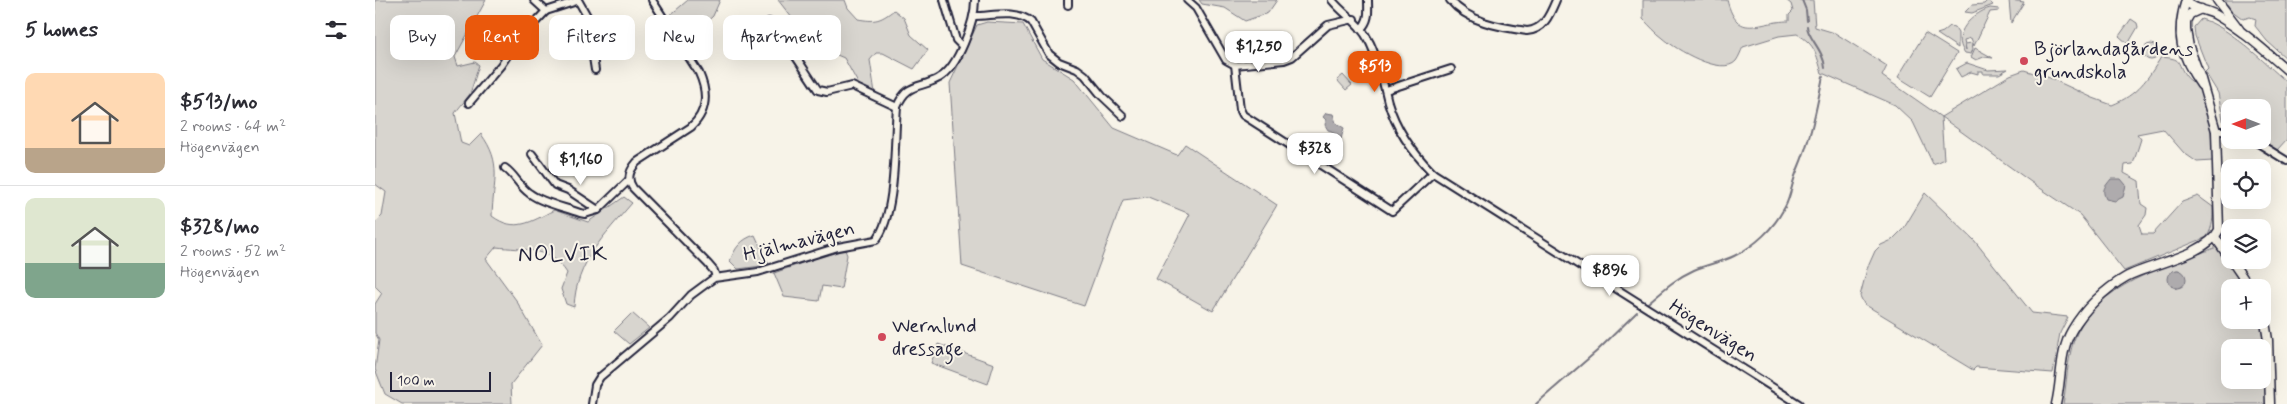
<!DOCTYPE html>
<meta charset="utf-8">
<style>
body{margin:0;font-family:Mynerve,sans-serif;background:#f2f2f3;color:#2b2b33;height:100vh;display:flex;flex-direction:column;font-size:19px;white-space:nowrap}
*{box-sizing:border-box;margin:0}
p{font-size:16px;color:#7c7c81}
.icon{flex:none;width:28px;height:28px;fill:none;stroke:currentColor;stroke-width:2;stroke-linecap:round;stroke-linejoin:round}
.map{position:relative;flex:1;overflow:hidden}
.sheet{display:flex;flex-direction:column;background:#fff;width:375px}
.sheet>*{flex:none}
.top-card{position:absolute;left:15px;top:15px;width:475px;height:45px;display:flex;gap:10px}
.needle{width:32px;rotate:270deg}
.buttons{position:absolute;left:1846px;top:99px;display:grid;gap:10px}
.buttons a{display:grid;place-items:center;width:50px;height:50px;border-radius:10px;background:#fff;box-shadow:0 5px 20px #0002;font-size:25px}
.scale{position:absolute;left:15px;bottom:12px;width:101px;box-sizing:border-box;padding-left:5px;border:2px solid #22223b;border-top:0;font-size:14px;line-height:18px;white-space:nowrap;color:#22223b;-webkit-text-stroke:4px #f7f3e8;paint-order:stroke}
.price{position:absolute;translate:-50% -42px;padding:0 11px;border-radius:10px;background:#fff;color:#222;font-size:16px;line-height:32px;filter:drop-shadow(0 1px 2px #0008)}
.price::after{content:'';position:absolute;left:50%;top:30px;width:15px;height:11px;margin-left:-8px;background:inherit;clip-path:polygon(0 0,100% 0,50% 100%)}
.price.active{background:#ea580c;color:#fff}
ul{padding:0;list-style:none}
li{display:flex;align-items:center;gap:15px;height:125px;padding:0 25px}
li+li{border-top:1px solid #e1e1e2}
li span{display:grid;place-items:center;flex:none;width:140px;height:100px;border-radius:10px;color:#555}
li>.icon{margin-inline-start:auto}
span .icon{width:60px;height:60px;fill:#fffc;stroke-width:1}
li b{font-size:21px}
h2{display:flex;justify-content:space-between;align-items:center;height:60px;padding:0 25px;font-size:21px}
.pill{padding:0 18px;border-radius:10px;background:#fff;box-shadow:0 5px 20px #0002;font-size:18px;line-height:45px}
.pill.active{background:#ea580c;color:#fff}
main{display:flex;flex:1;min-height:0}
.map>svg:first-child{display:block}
</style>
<main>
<section class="sheet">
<h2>5 homes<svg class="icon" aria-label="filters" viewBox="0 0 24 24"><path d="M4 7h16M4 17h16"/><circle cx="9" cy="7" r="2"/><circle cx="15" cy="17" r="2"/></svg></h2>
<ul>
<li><span style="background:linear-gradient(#ffd9b3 75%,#b9a48a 0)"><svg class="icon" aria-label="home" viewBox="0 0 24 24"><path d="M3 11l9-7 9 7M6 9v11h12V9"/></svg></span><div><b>$513/mo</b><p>2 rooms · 64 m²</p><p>Högenvägen</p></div></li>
<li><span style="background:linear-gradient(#dfe7d0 65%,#7fa58c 0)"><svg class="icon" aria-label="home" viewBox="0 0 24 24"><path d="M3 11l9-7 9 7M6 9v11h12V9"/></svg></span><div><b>$328/mo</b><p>2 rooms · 52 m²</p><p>Högenvägen</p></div></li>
</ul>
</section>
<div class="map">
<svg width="1912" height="404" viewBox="0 0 1912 404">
<rect width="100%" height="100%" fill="#f7f3e8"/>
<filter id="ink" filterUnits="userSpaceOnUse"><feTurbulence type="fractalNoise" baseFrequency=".02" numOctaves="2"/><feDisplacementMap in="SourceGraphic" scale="10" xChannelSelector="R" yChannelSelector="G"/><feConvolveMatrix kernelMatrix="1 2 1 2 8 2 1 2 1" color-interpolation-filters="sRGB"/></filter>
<g filter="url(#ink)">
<g fill="#d8d5cf" stroke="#7d7c85" fill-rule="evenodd">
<path d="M0 0H111L80 57 83 66 100 62 104 65 95 94 80 113 86 143 94 146 106 134C128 164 118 181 117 216 140 233 156 222 179 210L213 222 249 197 257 203C229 236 201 262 199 307L191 304 186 289 192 273C175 247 149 250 121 247L111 259 141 300 167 345 136 384 137 404H27L10 394 0 369 4 340 0 333V304L7 293 0 286V223L7 216 11 192 0 184Z"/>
<path d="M313 0H345L338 16 312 40 294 16Z"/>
<path d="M403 0H470L473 8 483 19C500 22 505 21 519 10L529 18 536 35 553 50 539 69 508 53H501L495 60 500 93 484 85 469 58 448 49 427 58 418 43 421 23Z"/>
<path d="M824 0H902L893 13 870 21 850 8 827 4Z"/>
<path d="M1268 0H1352C1363 42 1383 21 1414 21V15L1418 11 1416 4 1411 0H1438L1440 27 1460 33 1512 66 1507 76 1566 117 1635 75 1649 70 1675 78 1718 98 1737 105C1762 95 1773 79 1786 57 1809 59 1800 61 1811 76 1813 80 1819 82 1822 86 1837 106 1836 136 1838 161L1822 162 1809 153 1788 129 1762 134 1766 139 1758 164 1750 165 1749 173 1764 181 1766 204 1772 208 1771 215 1764 225 1767 234H1778L1807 202 1823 196 1838 207C1838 219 1838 226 1832 237L1749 271 1705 215 1656 182 1566 117 1569 159 1558 164 1538 122 1520 105 1447 73C1441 54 1441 45 1422 34L1404 36 1368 47C1366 51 1364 57 1361 61 1347 77 1300 49 1288 38 1281 33 1275 26 1268 19Z"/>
<path d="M1613 0 1618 5 1597 13 1590 12 1597 5 1609 4Z"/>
<path d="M1634 0 1649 2 1636 23Z"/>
<path d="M1850 0H1912V59L1892 41 1880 26 1881 19 1875 17 1868 19 1856 10Z"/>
<path d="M1615 8 1624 9V11L1615 12 1599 46 1596 38 1589 40 1591 50 1590 44 1597 43 1598 49 1596 54 1590 53C1575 34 1598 13 1615 8Z"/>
<path d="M1756 19 1762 23 1763 27 1753 44 1744 36Z"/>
<path d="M1826 19C1855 27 1888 62 1912 82V139L1902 150 1881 140H1888V108H1855V127L1849 125 1843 93 1830 72 1833 69 1820 36 1819 27Z"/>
<path d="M612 22 648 24 667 59 699 79 739 128 802 155 810 144 902 205 838 311 781 279 815 214 773 197 748 200 709 306 587 266 575 83 602 25Z"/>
<path d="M1575 26 1579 27 1583 33V48L1562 34 1568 32Z"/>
<path d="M1550 33 1582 53 1555 97 1523 77Z"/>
<circle cx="1776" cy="52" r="8"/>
<path d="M1600 48 1618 58 1609 57 1601 60 1596 57Z"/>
<path d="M1592 63 1613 70 1633 69 1624 74H1608V71H1603V74L1596 72 1586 77 1581 69Z"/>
<path d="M968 75 977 85 971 90 962 80Z"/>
<path d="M1550 193 1599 240 1657 313 1693 317 1685 333 1678 373 1601 367 1598 370 1489 304 1485 296 1492 269 1500 251 1506 245 1517 240 1529 228Z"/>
<path d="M380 235 394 265 363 269 355 261C360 248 366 239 380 235Z"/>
<path d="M1842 247 1872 287 1855 288V320H1888L1891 331 1893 404H1688C1692 383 1692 360 1699 340 1719 284 1793 266 1842 247ZM1803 270 1806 271 1801 289 1795 283 1798 271ZM1855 348H1888V380H1855Z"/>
<path d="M464 250H470L472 255 466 289 447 286 444 301 409 297 399 273Z"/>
<path d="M257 313 274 328 254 344 239 331Z"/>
<path d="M563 344 619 364 613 384 556 363Z"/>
</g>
<g fill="#aeabad" stroke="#76747f">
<path d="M951 113 958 114 961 123 969 128 966 139H961L957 131 953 130 950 125 951 120 948 117Z"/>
<path d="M1736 179H1746L1751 185 1748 197 1740 201 1731 199C1726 189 1730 187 1736 179Z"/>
<circle cx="1802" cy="279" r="9"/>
</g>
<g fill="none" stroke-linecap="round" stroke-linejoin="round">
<g stroke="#76747f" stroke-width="2">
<path d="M1427 0 1431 10 1432 21"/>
<path d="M1432 26C1432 37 1449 50 1450 68"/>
<path d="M1273 303C1288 290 1301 278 1319 270 1332 264 1347 262 1359 256 1380 246 1399 228 1410 207 1416 196 1417 182 1422 171 1436 138 1441 111 1448 76"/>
<path d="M1161 404 1222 351 1262 312"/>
</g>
<defs>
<g id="minor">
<path d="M159 0 171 11 202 1"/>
<path d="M203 0 216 23 217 51 220 70"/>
<path d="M277 0 324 73C333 93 333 111 316 127L262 162C255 170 251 178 258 188L333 264 339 271 341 277"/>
<path d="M569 0 581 40 587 46"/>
<path d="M812 0 821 8 851 60 860 65 909 60 917 57 953 25 979 19"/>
<path d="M957 0C971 17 984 21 995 43 1004 62 1008 82 1013 102 1021 129 1038 153 1058 173L1424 404"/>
<path d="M1075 0C1093 22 1124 27 1152 31 1169 30 1175 14 1181 0"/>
<path d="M693 5V0"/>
<path d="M600 16C617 16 641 9 656 22L674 54 684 62 702 69 710 75 727 96 748 116"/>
<path d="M394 22C413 42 427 67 443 90L452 92 477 86 522 107"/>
<path d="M986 29C995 20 993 11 993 0"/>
<path d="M860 65 865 109 868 115 1017 211 1058 173"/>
<path d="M1011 90 1076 69"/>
<path d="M94 103 126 65 140 44 171 11"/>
<path d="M1841 131H1855"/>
<path d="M1878 140 1912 161"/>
<path d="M157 154 180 185 193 190 223 210 254 180"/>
<path d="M130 168C140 175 144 186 154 193 167 203 189 207 205 213L210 214 223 210"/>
<path d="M217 404 220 385 225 377 295 318 316 295 339 278 383 272 463 247 501 240C522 215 519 140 522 107 532 82 545 89 564 78 583 68 600 21 600 0"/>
</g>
<g id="tertiary">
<path d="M1811 0C1817 10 1831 9 1841 15 1867 30 1889 50 1912 70"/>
<path d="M1811 0C1800 34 1806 57 1826 85"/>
<path d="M1842 0 1864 29"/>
<path d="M1840 237 1855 259"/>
<path d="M1856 260 1875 288"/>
<path d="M1888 310 1893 340 1895 404"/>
<path d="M1681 404C1687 380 1684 352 1697 330 1709 309 1730 289 1751 277 1775 264 1832 255 1844 230L1841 131 1826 79 1814 47 1811 30V21L1815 14 1826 9"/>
</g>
</defs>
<use href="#minor" stroke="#22223b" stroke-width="10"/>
<use href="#tertiary" stroke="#22223b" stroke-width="11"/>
<use href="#minor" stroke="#f7f3e8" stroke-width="6"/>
<use href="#tertiary" stroke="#f7f3e8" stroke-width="8"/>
</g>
</g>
<g fill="#d1495b" stroke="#f7f3e8" stroke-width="2">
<circle cx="1649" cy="61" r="5"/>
<circle cx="507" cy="337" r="5"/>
</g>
<g text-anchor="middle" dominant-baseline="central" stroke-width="4" stroke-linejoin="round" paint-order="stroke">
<g font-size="20" fill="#22223b" stroke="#f7f3e8" text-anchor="start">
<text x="1659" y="49">Björlandagårdens<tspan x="1659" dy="23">grundskola</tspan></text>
<text x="517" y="326">Wernlund<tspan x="517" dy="23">dressage</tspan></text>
</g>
<g font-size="20" fill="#22223b" stroke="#f7f3e8">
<text transform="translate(424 242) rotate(-14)">Hjälmavägen</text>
<text transform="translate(1338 331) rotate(32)">Högenvägen</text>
</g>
<g font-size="22" letter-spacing="1" fill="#22223b" stroke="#f7f3e8">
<text x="188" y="255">NOLVIK</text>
</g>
</g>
</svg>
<div class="buttons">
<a><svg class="needle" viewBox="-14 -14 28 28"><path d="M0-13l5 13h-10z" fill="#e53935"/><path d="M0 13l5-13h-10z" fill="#7c7c81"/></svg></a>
<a><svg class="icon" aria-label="locate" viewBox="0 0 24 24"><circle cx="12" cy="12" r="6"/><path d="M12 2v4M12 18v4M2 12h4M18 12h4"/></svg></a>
<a><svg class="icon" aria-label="layers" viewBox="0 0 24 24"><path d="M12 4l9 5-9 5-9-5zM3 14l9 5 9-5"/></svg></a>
<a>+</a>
<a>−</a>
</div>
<div class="scale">100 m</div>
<b class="price" style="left:884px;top:73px">$1,250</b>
<b class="price active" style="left:1000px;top:93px">$513</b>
<b class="price" style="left:940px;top:175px">$328</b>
<b class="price" style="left:206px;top:186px">$1,160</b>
<b class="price" style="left:1235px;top:297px">$896</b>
<div class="top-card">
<a class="pill">Buy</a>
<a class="pill active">Rent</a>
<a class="pill">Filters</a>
<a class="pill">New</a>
<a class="pill">Apartment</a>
</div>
</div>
</main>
